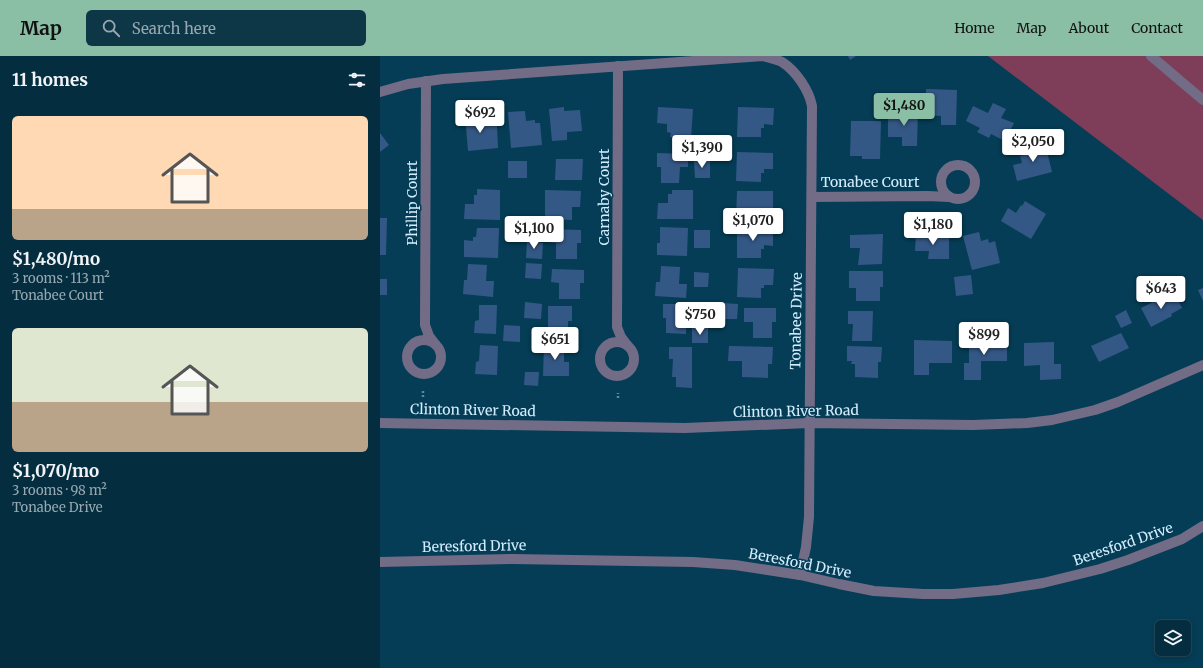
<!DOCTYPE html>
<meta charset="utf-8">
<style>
body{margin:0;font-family:Merriweather,serif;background:#0d3647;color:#f1f3f6;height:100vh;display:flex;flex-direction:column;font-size:15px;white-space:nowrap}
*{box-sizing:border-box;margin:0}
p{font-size:13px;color:#97a8b1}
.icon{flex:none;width:22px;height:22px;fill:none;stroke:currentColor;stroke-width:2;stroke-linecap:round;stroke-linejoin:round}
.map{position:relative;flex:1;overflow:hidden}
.panel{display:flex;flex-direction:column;background:#042e40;width:380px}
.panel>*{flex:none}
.controls{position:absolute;left:775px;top:564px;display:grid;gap:8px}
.controls a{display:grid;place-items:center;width:36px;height:36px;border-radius:6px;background:#042e40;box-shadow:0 2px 6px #0003,0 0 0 1px #254a59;font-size:20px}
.price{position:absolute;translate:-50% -34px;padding:0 9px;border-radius:4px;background:#fff;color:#222;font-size:13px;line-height:26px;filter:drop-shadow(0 1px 2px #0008)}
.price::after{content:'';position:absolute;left:50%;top:24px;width:12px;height:9px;margin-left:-6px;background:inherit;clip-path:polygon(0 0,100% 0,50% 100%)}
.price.current{background:#8abfa5;color:#111}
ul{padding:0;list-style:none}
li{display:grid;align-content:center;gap:8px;height:212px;padding:0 12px}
li span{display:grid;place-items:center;height:124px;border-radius:6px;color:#555}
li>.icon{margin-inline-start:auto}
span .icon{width:72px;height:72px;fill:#fffc;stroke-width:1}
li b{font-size:17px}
h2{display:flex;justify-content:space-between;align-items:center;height:48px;padding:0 12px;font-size:17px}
header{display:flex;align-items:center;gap:24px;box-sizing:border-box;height:56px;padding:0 20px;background:#8abfa5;color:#111}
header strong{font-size:19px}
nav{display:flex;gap:22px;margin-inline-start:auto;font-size:14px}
.search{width:280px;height:36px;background:#0d3647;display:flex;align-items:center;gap:10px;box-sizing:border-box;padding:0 14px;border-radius:6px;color:#97a8b1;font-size:15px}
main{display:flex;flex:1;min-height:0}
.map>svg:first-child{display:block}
</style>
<header>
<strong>Map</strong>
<div class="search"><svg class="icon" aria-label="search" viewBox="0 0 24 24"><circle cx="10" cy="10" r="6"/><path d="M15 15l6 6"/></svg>Search here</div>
<nav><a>Home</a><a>Map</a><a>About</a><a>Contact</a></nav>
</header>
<main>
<section class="panel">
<h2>11 homes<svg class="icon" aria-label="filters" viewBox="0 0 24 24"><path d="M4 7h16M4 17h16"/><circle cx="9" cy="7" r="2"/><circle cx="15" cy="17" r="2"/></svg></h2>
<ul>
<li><span style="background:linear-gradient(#ffd9b3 75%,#b9a48a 0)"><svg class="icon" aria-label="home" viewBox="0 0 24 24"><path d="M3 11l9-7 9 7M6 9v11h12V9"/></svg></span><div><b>$1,480/mo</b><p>3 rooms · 113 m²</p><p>Tonabee Court</p></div></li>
<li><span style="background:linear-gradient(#dfe7d0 60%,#b9a48a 0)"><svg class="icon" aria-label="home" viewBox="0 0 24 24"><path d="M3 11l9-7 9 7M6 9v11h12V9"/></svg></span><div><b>$1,070/mo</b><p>3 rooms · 98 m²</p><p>Tonabee Drive</p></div></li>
</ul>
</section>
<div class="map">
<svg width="823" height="612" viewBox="0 0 823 612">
<rect width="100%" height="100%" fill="#053d56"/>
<path fill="#7e3e59" d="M608 0H823V164Z"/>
<g fill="#345886">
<path d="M468 0H476L470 4Z"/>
<path d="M546 33 577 34 576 69H561V60L545 59Z"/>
<path d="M613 47 626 53 621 62 634 67 625 85 611 78 609 82 597 76 600 72 586 65 593 50 608 57Z"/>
<path d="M184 51V55L200 54 202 75 187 76V84L172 85 169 53Z"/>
<path d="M278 51 313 53 311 82 290 81 291 77 287 76V68L277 67Z"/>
<path d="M358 51 394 52 393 69 384 68V72H381V81H357Z"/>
<path d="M145 55 146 65 155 64V67H160L162 89 131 92 128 56Z"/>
<path d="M508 55H538L537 90H522V81H508Z"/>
<path d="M102 58 103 68 112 67V70H117L118 92 88 95 85 59Z"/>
<path d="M471 65H501L500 103H482V100H470Z"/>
<path d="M0 77 9 89 0 96Z"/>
<path d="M665 87 672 116 637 125 633 109 642 107 640 100 644 99 642 93Z"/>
<path d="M357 96 393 97V113H384V117H381V126L356 125Z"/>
<path d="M277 97 308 98V111H300L299 127H281V111H277Z"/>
<path d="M176 103H203L202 124H175Z"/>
<rect x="128" y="105" width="19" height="17"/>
<path d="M314 105H330V122H315Z"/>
<path d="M97 133 120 134V164L84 163 85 148H94V139H97Z"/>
<path d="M165 134 201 135 200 151H192V164L165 163Z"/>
<path d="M292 134H313V163H277L278 147H288V138H292Z"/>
<path d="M357 135H393V152H384V155H381V164H356Z"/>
<path d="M645 145 666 158 651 183 621 165 628 152 636 157 641 149 642 150Z"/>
<path d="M0 162H7L6 199H0Z"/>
<path d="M280 171 308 172 307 200 277 199V187H280Z"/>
<path d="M97 172H119L118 202 84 201V184L93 185V181H96Z"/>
<path d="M357 172 393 173V190L384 189V193H381V202H357Z"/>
<path d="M169 173 201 174V187H197V203H176V187L168 186Z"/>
<rect x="314" y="174" width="16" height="18"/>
<path d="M599 176 601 185 608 183 609 187 615 185 620 207 592 214 583 180Z"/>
<path d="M536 177 551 178V182H569V203H548L549 195H535Z"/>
<path d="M503 178 502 208 478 209 480 192H470V179Z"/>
<path d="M147 186 163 187 162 203 146 202Z"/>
<path d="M146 207 162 208 161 223 145 222Z"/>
<path d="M88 208 107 209 106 225H114L113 241 83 238 84 224H87Z"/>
<path d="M281 210 300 211 299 228H307L306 242 275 240 276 226H280Z"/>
<path d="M358 212 394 213 393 229H384V232H381V242L357 241Z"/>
<path d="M172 213 204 214V227H200V243H179V227L171 226Z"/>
<path d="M469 215H503V231H500V245H476V232H469Z"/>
<path d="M314 216 329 217 328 231H314Z"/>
<path d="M591 219 593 238 576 240 574 221Z"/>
<rect x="0" y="223" width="7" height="16"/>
<path d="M823 232V245L818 234Z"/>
<path d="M796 240 802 252 791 258 792 260 771 271 761 252 781 242 783 246Z"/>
<path d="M145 246 162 248 161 263 144 262Z"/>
<path d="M342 247 358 248 357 263H342Z"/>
<path d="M283 248H307L306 278 286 277V262H283Z"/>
<path d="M99 249H117L116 278 94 277 95 265 99 264Z"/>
<path d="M168 250H192V265H188V278H168Z"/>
<path d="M364 252H396V266H392V282H373V266H364Z"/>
<path d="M746 254 752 267 741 272 735 260Z"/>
<path d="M468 255H493L492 285H472L473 268H468Z"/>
<path d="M124 269 140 270V286L123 285Z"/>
<rect x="312" y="272" width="16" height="15"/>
<path d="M741 277 749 292 719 306 711 290Z"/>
<path d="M534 284 572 285V307H549V319H534Z"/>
<path d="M589 284H627V305H601V324H584V307H589Z"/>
<path d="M674 286V308H681V323L660 324V309L644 310V287Z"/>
<path d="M100 289 118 290 117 319 95 318 96 306 99 305Z"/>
<path d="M164 289H184V306H189V320H163Z"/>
<path d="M349 290 393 291 392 308H388V322L362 321V305H348Z"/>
<path d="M467 290 502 291 501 306H498V322L475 321V308H471L472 305H467Z"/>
<path d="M289 291H312V332L296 331V321H292L293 303H289Z"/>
<path d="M145 316H159L158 330 144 329Z"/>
</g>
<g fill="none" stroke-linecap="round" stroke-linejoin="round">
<g stroke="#5d889d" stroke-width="2.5" stroke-dasharray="2 2" stroke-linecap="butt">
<path d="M43 341V335"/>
<path d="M238 342V337"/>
</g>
<g stroke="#726c87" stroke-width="10">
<path d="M771 0 823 44"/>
<path d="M238 10 237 271 241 281 247 289"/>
<path d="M46 25 45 269 49 280 55 288"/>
<path d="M0 36 28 28 63 23 383 0C389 2 396 3 402 6 416 15 429 34 432 50L429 461 426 491 420 519"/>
<circle cx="578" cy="126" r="17"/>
<path d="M432 141 548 140 569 141"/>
<circle cx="44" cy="301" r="17"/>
<circle cx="237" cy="303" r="17"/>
<path d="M0 367 305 372 429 367 593 369 647 367 672 364 715 354 738 346 823 309"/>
<path d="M0 506 133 503 313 506 355 509 420 519 459 528 494 535 543 538H573L619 534 663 527 720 513 748 504 802 483 823 470"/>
</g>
</g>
<g text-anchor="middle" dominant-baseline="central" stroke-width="3" stroke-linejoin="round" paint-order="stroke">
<g font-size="14" fill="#d3edfd" stroke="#053d56">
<text x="490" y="126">Tonabee Court</text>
<text transform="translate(224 141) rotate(-90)">Carnaby Court</text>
<text transform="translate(32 147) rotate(-90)">Phillip Court</text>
<text transform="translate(416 265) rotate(-89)">Tonabee Drive</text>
<text transform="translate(93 354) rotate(1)">Clinton River Road</text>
<text transform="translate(416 355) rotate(-1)">Clinton River Road</text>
<text transform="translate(743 488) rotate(-19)">Beresford Drive</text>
<text transform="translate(94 490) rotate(-1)">Beresford Drive</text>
<text transform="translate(420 507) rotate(11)">Beresford Drive</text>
</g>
</g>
</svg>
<div class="controls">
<a><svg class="icon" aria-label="layers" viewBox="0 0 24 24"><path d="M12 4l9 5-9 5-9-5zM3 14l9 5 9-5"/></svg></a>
</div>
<b class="price current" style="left:524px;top:71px">$1,480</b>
<b class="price" style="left:100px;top:78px">$692</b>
<b class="price" style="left:653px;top:107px">$2,050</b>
<b class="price" style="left:322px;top:113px">$1,390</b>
<b class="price" style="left:373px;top:186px">$1,070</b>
<b class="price" style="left:553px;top:190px">$1,180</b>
<b class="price" style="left:154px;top:194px">$1,100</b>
<b class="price" style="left:781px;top:254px">$643</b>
<b class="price" style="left:320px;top:280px">$750</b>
<b class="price" style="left:604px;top:300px">$899</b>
<b class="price" style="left:175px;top:305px">$651</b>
</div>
</main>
